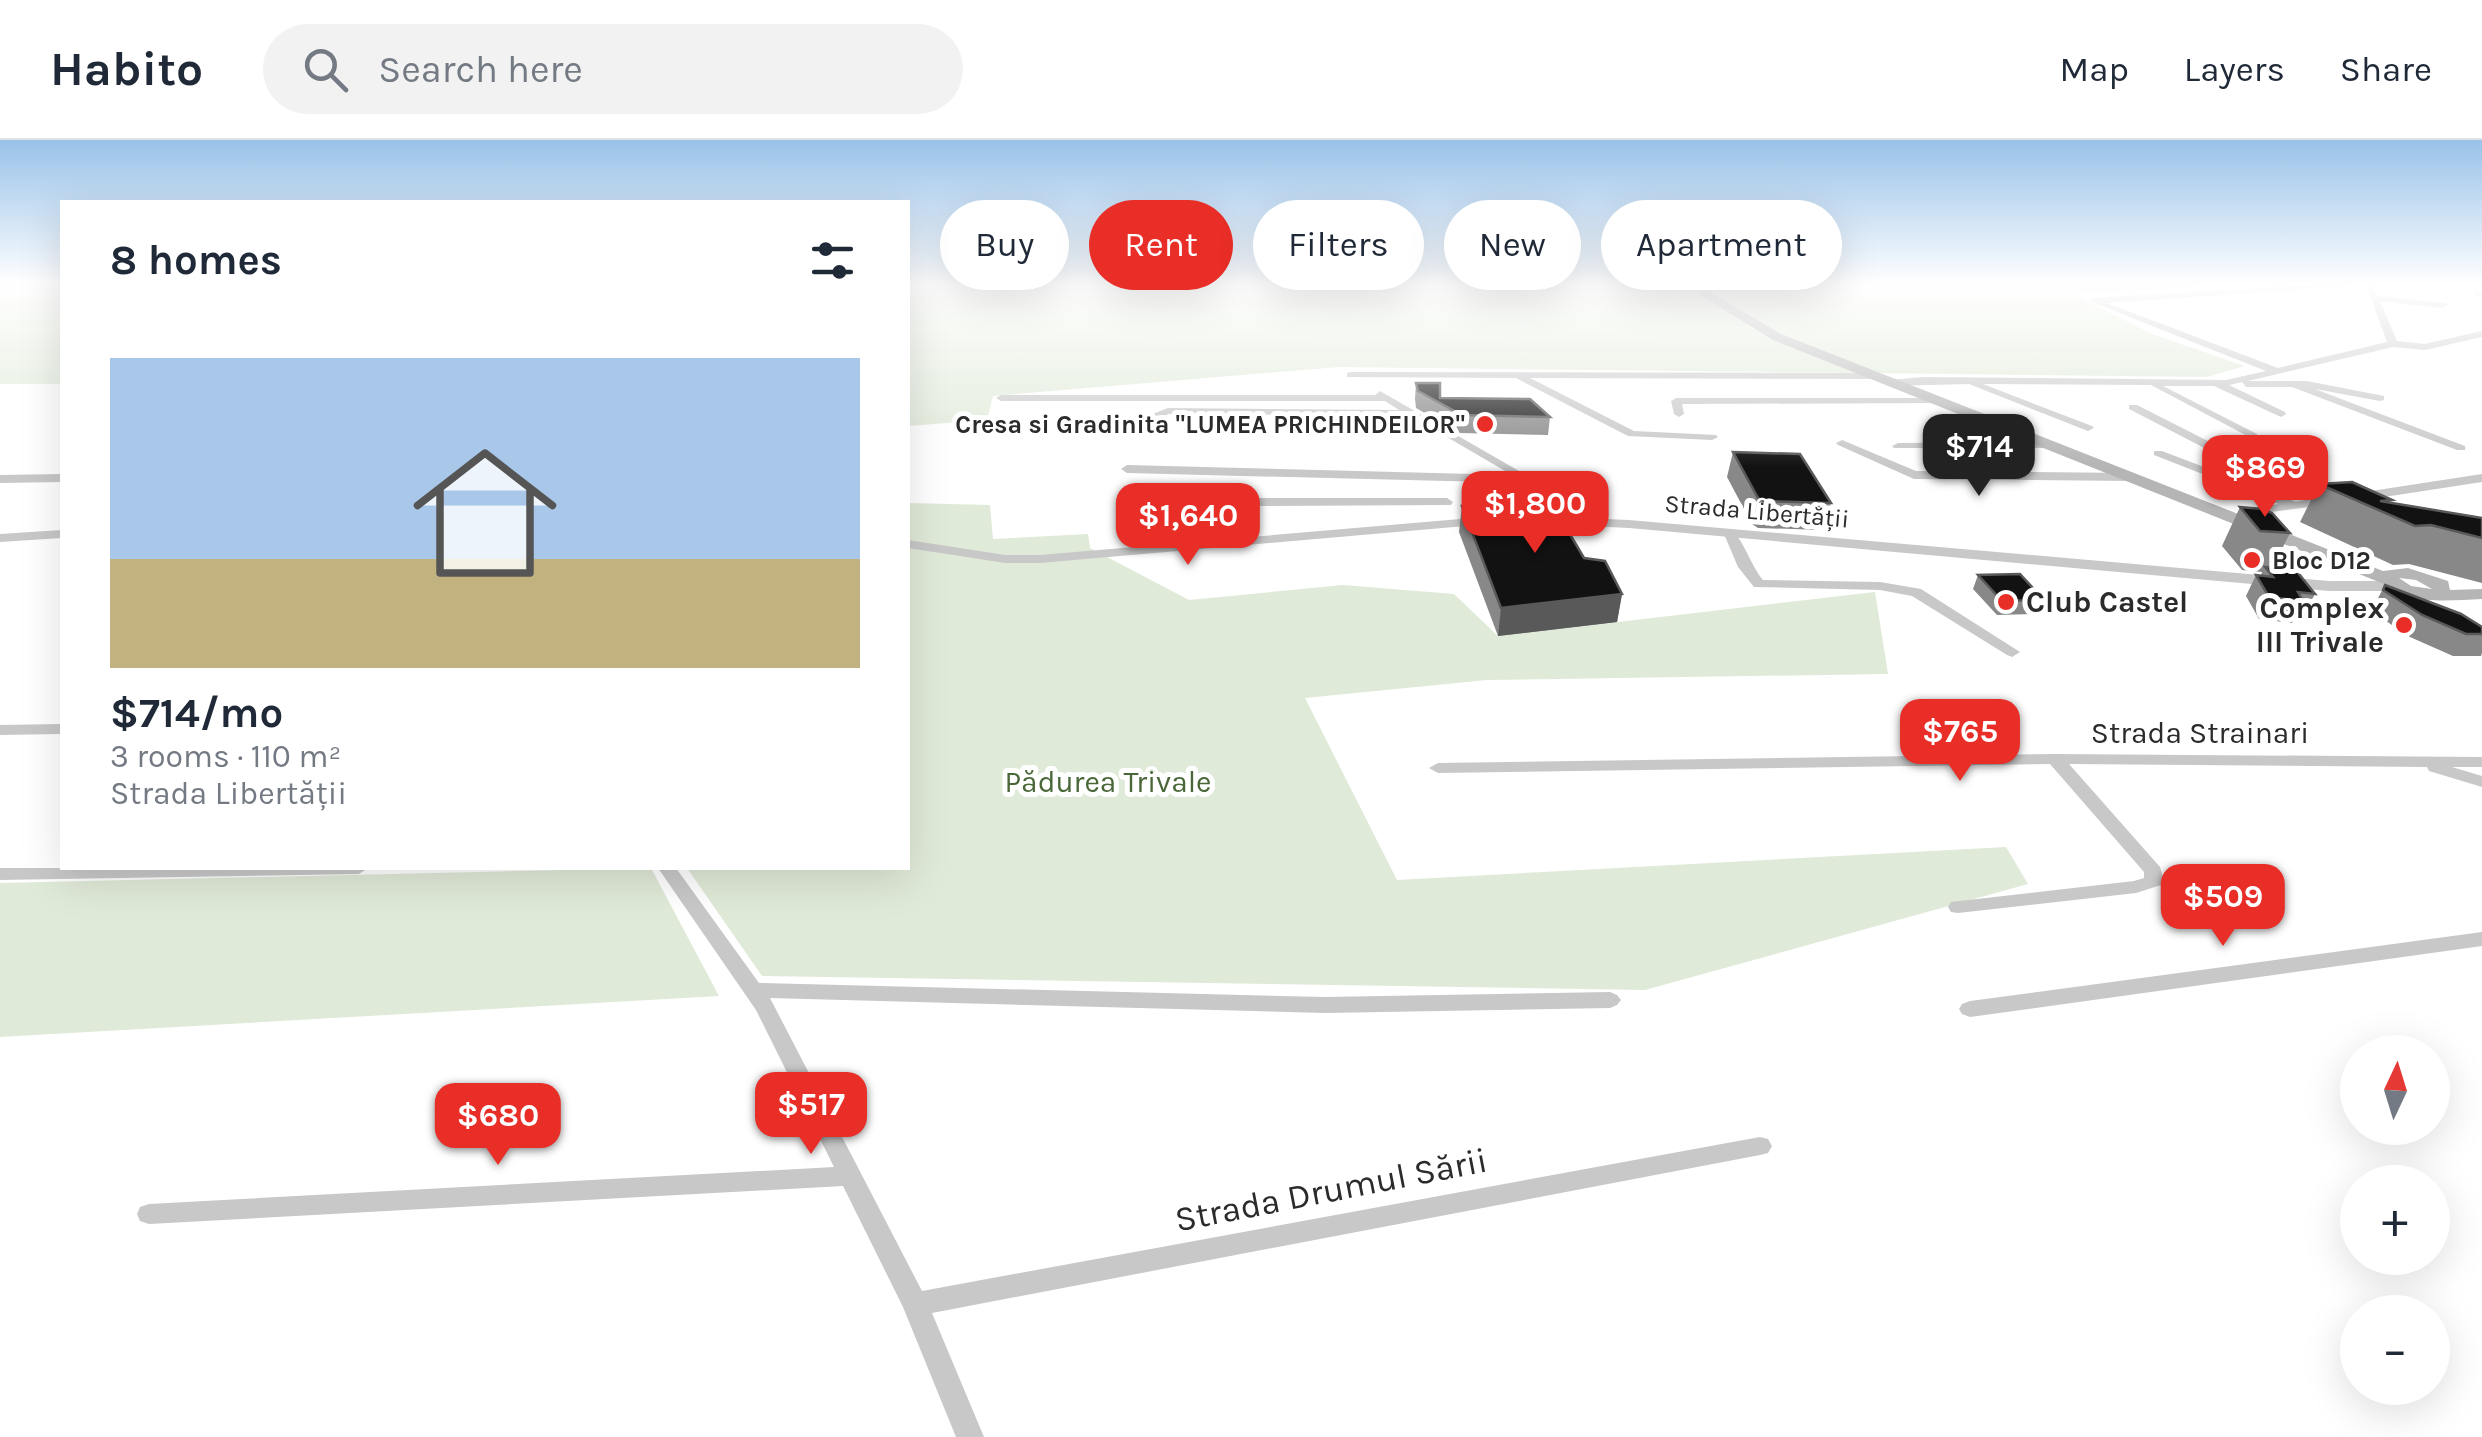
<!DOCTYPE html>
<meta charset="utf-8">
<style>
:root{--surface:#fff;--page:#f2f2f3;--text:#1f2937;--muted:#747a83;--line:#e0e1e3;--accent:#e92d27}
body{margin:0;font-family:Karla,sans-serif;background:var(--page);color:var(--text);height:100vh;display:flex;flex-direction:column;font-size:38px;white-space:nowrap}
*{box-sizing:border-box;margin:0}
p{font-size:32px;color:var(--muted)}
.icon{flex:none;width:55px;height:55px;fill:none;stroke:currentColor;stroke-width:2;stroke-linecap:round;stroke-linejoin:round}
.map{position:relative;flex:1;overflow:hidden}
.sheet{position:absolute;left:60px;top:60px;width:850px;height:670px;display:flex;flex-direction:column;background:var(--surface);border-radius:0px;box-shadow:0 10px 40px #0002}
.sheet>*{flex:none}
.hud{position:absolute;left:940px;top:60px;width:950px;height:90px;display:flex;gap:20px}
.needle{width:65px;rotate:4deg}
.controls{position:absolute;left:2340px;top:895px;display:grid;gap:20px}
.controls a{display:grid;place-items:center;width:110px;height:110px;border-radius:50%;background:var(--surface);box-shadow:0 10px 40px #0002;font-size:50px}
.price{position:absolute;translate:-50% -85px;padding:0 22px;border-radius:20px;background:var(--accent);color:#fff;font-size:32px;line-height:65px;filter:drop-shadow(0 2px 5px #0008)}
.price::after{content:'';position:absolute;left:50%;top:60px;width:30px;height:22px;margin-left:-15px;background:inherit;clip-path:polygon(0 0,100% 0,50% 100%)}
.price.selected{background:#222;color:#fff}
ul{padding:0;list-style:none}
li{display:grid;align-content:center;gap:20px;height:530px;padding:0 50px}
li span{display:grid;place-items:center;height:310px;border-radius:0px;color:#555}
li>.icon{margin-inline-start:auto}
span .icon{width:180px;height:180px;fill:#fffc;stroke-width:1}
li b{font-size:42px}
h2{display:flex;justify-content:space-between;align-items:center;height:120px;padding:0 50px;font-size:42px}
.chip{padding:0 35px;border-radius:45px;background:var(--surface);box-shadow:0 10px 40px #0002;font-size:35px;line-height:90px}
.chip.selected{background:var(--accent);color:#fff}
header{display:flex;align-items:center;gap:60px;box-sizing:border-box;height:140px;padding:0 50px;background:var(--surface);border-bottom:2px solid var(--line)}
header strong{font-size:48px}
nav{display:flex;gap:55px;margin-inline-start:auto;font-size:35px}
.search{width:700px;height:90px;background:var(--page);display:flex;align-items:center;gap:25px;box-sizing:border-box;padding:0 35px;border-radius:55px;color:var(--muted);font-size:38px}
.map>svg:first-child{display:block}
.green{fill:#e0ead8}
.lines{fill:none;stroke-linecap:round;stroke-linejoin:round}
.minor{fill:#c8c8c8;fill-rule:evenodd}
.tertiary{fill:#c8c8c8;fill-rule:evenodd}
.secondary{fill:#b5b5b5;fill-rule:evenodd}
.wall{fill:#888}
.shaded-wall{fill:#595959}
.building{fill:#121212;stroke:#595959;stroke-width:2.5}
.poi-dot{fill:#e92d27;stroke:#fff;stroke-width:4}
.labels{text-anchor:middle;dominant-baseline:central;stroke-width:10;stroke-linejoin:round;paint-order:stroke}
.far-poi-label{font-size:25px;font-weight:bold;fill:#2b2b2b;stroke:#fff;text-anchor:end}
.far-street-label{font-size:25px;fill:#2b2b2b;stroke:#fff}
.poi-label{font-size:30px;font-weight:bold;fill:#2b2b2b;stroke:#fff;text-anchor:start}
.street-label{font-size:30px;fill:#2b2b2b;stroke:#fff}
.park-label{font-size:30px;fill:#496738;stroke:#fff}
.near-street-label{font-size:35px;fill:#2b2b2b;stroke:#fff}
</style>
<header>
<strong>Habito</strong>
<div class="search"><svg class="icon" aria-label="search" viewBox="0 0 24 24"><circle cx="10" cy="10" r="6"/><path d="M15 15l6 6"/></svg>Search here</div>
<nav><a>Map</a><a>Layers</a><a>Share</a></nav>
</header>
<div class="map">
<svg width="2482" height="1297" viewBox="0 0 2482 1297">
<rect width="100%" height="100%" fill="#fff"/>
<path class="green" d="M 0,145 L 62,145 L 62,244 L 0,244 Z
M 908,145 L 2238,145 L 2073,154 L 2152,194 L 2245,226 L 2207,237 L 1339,227 L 993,256 L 987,280 L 908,286 Z
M 908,363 L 990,365 L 993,399 L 1088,394 L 1090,408 L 1189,460 L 1343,445 L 1454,454 L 1498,496 L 1875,452 L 1888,534 L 1487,540 L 1305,558 L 1397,740 L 2006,707 L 2028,744 L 1645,850 L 762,836 L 687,728 L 908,728 Z
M 651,728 L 719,856 L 0,897 L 0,743 Z"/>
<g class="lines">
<path class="minor" d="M 2311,145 L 2363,145 L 2107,163 L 2278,228 L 2387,202 L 2367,147 L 2373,147 L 2377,156 L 2446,163 L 2448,165 L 2443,168 L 2380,161 L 2397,201 L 2425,204 L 2482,191 L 2482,197 L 2425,210 L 2393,207 L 2248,241 L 2307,241 L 2384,256 L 2384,260 L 2380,261 L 2315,249 L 2465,306 L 2465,310 L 2457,310 L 2292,247 L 2246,247 L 2242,242 L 2229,245 L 2285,272 L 2286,274 L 2281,277 L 2214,246 L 2163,246 L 2257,294 L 2257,298 L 2253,299 L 2151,245 L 1983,244 L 2092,286 L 2094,288 L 2088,291 L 1969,244 L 1889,246 L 1884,243 L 1889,240 L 1924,237 L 2226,240 L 2266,231 L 2089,161 L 2094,158 Z
M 2476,150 L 2482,151 L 2482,157 L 2473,155 Z
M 1351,232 L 1869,233 L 1874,236 L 1869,239 L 1530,238 L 1634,291 L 1716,295 L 1718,297 L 1712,300 L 1628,296 L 1516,238 L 1347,237 L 1347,233 Z
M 1380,251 L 1608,382 L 1602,386 L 1597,385 L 1525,343 L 1127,333 L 1121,329 L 1127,325 L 1512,335 L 1411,276 L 1169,274 L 1145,282 L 1139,279 L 1168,268 L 1399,270 L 1385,261 L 1001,261 L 996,258 L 1001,255 L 1375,255 Z
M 1934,258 L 1939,261 L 1938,263 L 1682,264 L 1684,274 L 1679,277 L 1674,274 L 1671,261 L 1676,258 Z
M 2129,265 L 2137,265 L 2320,358 L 2332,356 L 2338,360 L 2332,364 L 2240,376 L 2240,370 L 2279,364 L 2154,315 L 2154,311 L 2162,311 L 2296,362 L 2305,360 L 2129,269 Z
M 1842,300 L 1916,331 L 2131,333 L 2137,337 L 2131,341 L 1914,339 L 1838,305 L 1836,303 Z
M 1898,303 L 2051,302 L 2057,305 L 2051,308 L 1894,308 L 1892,306 Z
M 62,334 L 62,342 L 0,343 L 0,335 Z
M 2482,334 L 2482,342 L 2358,361 L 2352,357 L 2358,353 Z
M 1447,358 L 1453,362 L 1451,365 L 1254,366 L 1251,369 L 1259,392 L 1252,396 L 1245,392 L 1238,368 L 1251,358 Z
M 1472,378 L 1478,382 L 1477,385 L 1040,423 L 1005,423 L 908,408 L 908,400 L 1005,415 L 1040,415 Z
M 62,390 L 62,398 L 0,402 L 0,394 Z
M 1731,390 C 1743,398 1751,426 1763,440 L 1880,442 L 1921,449 L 2020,512 L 2012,517 L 2007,515 L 1912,456 L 1880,450 L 1754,447 L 1738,427 L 1724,394 Z
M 62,584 L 62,594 L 0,595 L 0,585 Z
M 2055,614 L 2482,617 L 2482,627 L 2452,627 L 2482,636 L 2482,647 L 2429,631 L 2427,627 L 2069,624 L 2160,727 L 2164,741 L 2161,745 L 2136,753 L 1958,773 L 1951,772 L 1948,767 L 1951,762 L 2134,741 L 2144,738 L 2144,732 L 2050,624 L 1438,633 L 1429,628 L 1438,623 Z
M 0,728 L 368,728 L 359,734 L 0,740 Z
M 658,728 L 676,728 L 759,843 L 1325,857 L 1610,852 L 1617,855 L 1621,860 L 1617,865 L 1610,868 L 1325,873 L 770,858 L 922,1151 L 1760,997 L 1768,999 L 1772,1006 L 1768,1013 L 1760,1015 L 932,1173 L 984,1297 L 956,1297 L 903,1167 L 843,1046 L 149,1084 L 140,1081 L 137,1074 L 140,1067 L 149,1064 L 834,1027 L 756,870 Z
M 2482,792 L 2482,806 L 1970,877 L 1962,874 L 1959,869 L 1962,864 L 1970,861 Z"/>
<path class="tertiary" d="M 1534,376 L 1629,380 L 2329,441 L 2396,441 L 2404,446 L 2396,451 L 2329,451 L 1629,388 L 1529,383 L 1527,380 Z"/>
<path class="secondary" d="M 1684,145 L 1698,145 L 1781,194 L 2383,431 L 2408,428 L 2448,441 L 2450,450 L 2482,449 L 2482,459 C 2450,460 2410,466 2384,444 L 1773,200 ZM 2399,438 L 2416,440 L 2432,449 L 2411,446 Z"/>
</g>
<path class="wall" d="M 1416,243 L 1440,258 L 1550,277 L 1548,295 L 1460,293 L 1416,268 L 1415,259 Z
M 1733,312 L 1831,363 L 1824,390 L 1758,388 L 1752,384 L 1727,337 Z
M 2319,344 L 2390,363 L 2482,378 L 2482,443 L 2409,424 L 2393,425 L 2300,382 Z
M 1462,366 L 1584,418 L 1622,454 L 1617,482 L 1498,496 L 1459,392 Z
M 2240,367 L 2290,393 L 2273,427 L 2315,454 L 2304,475 L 2296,474 L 2292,483 L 2259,479 L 2246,456 L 2256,435 L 2261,436 L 2262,432 L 2242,430 L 2222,406 Z
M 1978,435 L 2044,460 L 2039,474 L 1997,475 L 1973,449 Z
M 2385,445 L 2482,487 L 2482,513 L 2481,516 L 2453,516 L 2410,497 L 2371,471 Z"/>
<path class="shaded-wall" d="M 1622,454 L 1617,482 L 1498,496 L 1501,468 Z"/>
<path class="building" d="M 1416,243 L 1440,243 L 1440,258 L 1530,259 L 1550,277 L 1462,275 L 1418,251 Z
M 1733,312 L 1800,314 L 1831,363 L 1764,361 L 1758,358 Z
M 2352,342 L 2392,360 L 2380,361 L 2482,378 L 2482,398 L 2431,385 L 2415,386 L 2319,344 Z
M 1552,364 L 1584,418 L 1605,421 L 1622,454 L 1501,468 L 1462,366 Z
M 2240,367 L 2262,369 L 2272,373 L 2290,393 L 2260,391 Z
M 2265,427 L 2295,429 L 2315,454 L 2298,452 L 2303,461 L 2269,457 L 2256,435 L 2273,437 Z
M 2020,434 L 2044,460 L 2002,461 L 1978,435 Z
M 2385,445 L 2461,474 L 2482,487 L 2482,494 L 2466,494 L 2422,475 L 2383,450 Z"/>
<linearGradient id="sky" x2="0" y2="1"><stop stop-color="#99c2e9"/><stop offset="0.44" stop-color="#fff"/><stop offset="1" stop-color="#fff" stop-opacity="0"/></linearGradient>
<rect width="2482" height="327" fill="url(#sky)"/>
<g class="poi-dot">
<circle cx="1485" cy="284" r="10"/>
<circle cx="2252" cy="420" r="10"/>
<circle cx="2006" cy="462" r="10"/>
<circle cx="2404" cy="485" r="10"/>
</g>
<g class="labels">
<g class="far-poi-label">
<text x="1465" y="284">Cresa si Gradinita "LUMEA PRICHINDEILOR"</text>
<text x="2272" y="420" text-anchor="start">Bloc D12</text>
</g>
<g class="far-street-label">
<text transform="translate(1757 371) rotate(5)">Strada Libertății</text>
</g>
<g class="poi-label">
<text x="2026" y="462">Club Castel</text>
<text x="2384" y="468" text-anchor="end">Complex<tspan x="2384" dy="34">III Trivale</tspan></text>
</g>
<g class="street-label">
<text x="2200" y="593">Strada Strainari</text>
</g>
<g class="park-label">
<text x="1108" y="642">Pădurea Trivale</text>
</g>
<g class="near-street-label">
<text transform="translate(1331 1050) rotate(-11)">Strada Drumul Sării</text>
</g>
</g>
</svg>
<div class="controls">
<a><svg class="needle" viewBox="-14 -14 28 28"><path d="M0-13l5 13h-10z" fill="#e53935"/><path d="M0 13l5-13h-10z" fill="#747a83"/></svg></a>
<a>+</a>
<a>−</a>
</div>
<b class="price selected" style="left:1979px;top:359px">$714</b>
<b class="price" style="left:2265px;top:380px">$869</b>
<b class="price" style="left:1535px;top:416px">$1,800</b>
<b class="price" style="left:1188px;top:428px">$1,640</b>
<b class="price" style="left:1960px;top:644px">$765</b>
<b class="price" style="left:2223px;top:809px">$509</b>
<b class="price" style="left:811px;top:1017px">$517</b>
<b class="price" style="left:498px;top:1028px">$680</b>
<div class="hud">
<a class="chip">Buy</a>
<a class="chip selected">Rent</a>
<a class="chip">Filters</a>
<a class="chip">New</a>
<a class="chip">Apartment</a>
</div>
<section class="sheet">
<h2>8 homes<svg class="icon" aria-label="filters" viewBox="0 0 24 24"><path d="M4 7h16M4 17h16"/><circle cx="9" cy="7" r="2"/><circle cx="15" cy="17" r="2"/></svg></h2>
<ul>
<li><span style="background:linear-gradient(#a9c7e8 65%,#c2b280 0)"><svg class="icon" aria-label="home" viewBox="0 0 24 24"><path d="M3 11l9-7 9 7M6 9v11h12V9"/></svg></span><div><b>$714/mo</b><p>3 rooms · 110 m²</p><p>Strada Libertății</p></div></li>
</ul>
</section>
</div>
